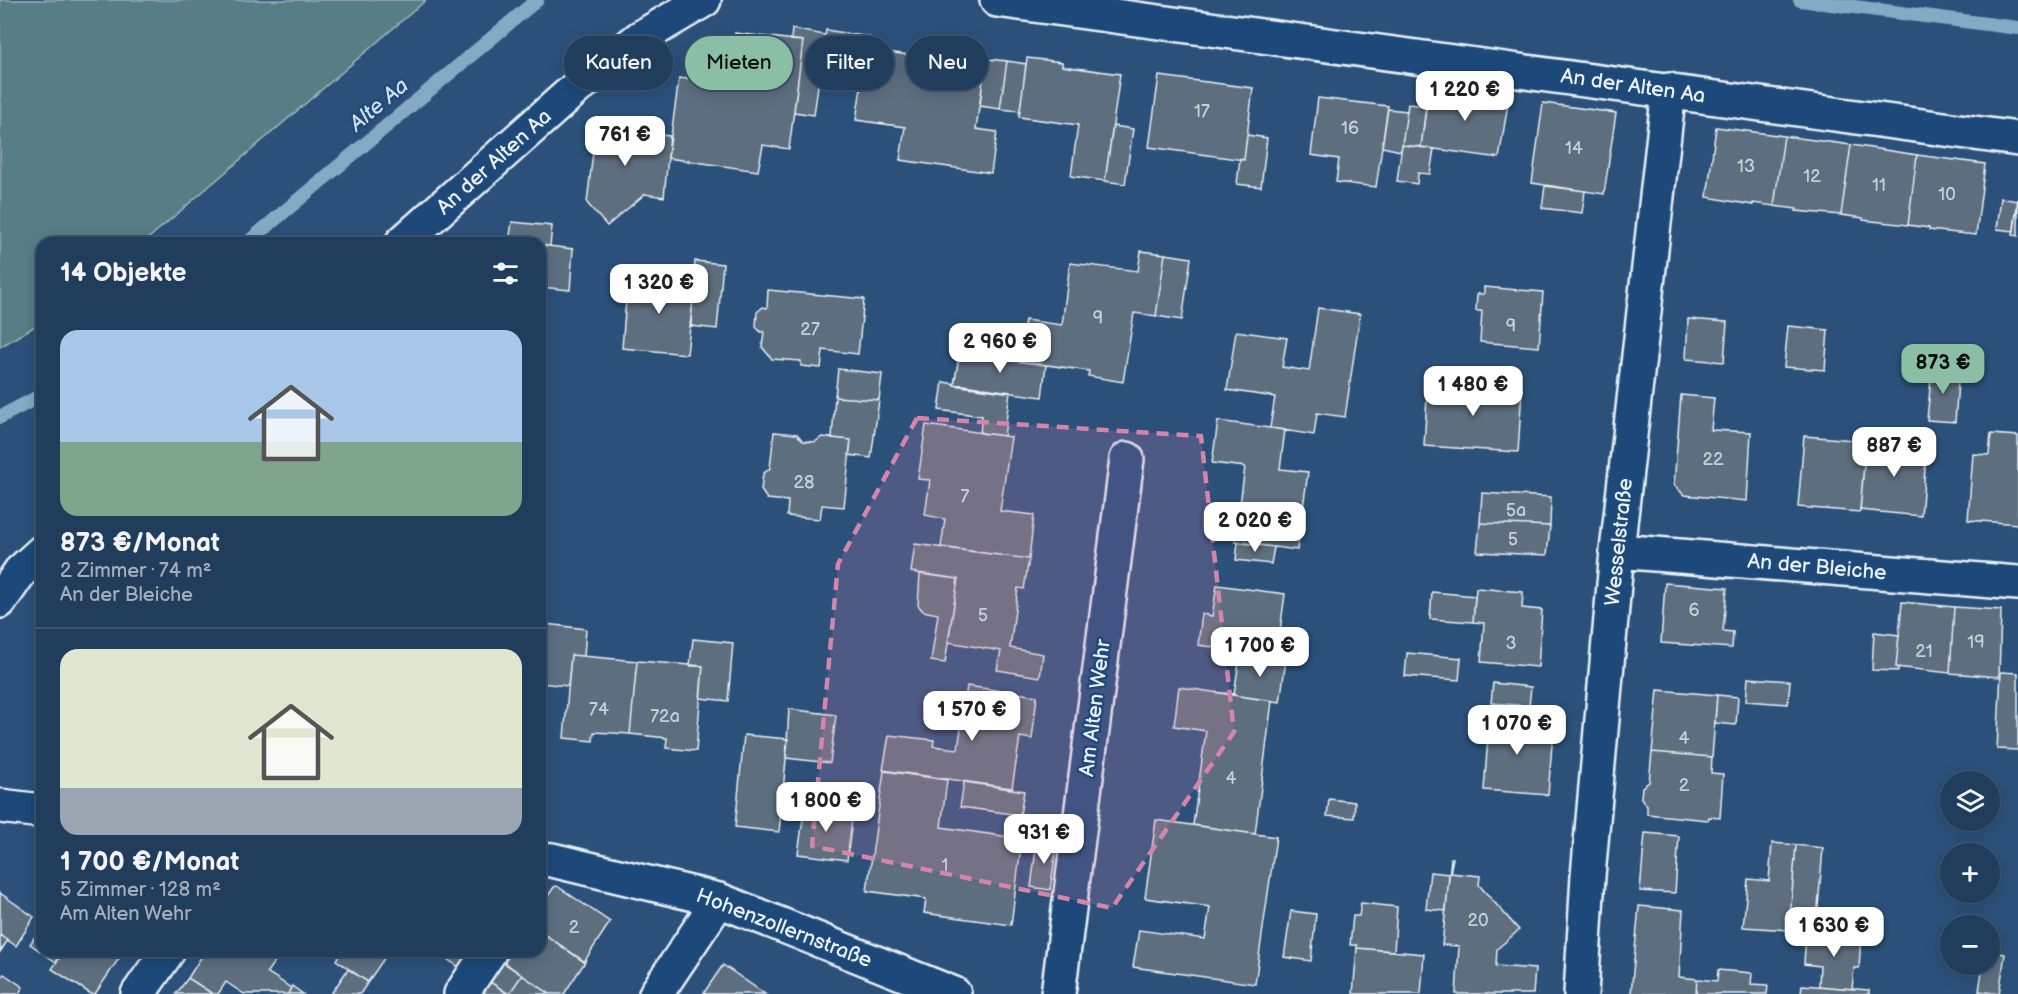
<!DOCTYPE html>
<html lang="de">
<meta charset="utf-8">
<style>
:root{--surface:#203d5c;--page:#2d4865;--text:#f1f3f6;--muted:#a2aebb;--line:#3d5672;--accent:#8abfa5}
body{margin:0;font-family:"Balsamiq Sans",sans-serif;background:var(--page);color:var(--text);height:100vh;display:flex;flex-direction:column;font-size:22px;white-space:nowrap}
*{box-sizing:border-box;margin:0}
p{font-size:20px;color:var(--muted)}
.icon{flex:none;width:33px;height:33px;fill:none;stroke:currentColor;stroke-width:2;stroke-linecap:round;stroke-linejoin:round}
.map{position:relative;flex:1;overflow:hidden}
.side{position:absolute;left:36px;top:237px;width:510px;height:720px;display:flex;flex-direction:column;background:var(--surface);border-radius:18px;box-shadow:0 3px 15px #0003,0 0 0 2px var(--line)}
.side>*{flex:none}
.guide{position:absolute;left:564px;top:36px;width:570px;height:54px;display:flex;gap:12px}
.controls{position:absolute;left:1940px;top:771px;display:grid;gap:12px}
.controls a{display:grid;place-items:center;width:60px;height:60px;border-radius:50%;background:var(--surface);box-shadow:0 3px 15px #0003,0 0 0 2px var(--line);font-size:30px}
.price{position:absolute;translate:-50% -51px;padding:0 14px;border-radius:12px;background:#fff;color:#222;font-size:20px;line-height:39px;filter:drop-shadow(0 2px 3px #0008)}
.price::after{content:'';position:absolute;left:50%;top:36px;width:18px;height:14px;margin-left:-9px;background:inherit;clip-path:polygon(0 0,100% 0,50% 100%)}
.price.active{background:var(--accent);color:#111}
ul{padding:0;list-style:none}
li{display:grid;align-content:center;gap:12px;height:318px;padding:0 24px}
li+li{border-top:2px solid var(--line)}
li span{display:grid;place-items:center;height:186px;border-radius:18px;color:#555}
li>.icon{margin-inline-start:auto}
span .icon{width:108px;height:108px;fill:#fffc;stroke-width:1}
li b{font-size:26px}
h2{display:flex;justify-content:space-between;align-items:center;height:72px;padding:0 24px;font-size:26px}
.chip{padding:0 21px;border-radius:27px;background:var(--surface);box-shadow:0 3px 15px #0003,0 0 0 2px var(--line);font-size:21px;line-height:54px}
.chip.active{background:var(--accent);color:#111}
.map>svg:first-child{display:block}
.green{fill:#567e84;stroke:#9fb8be;stroke-width:1.5}
.lines{fill:none;stroke-linecap:round;stroke-linejoin:round}
.stream{stroke:#85aac3;stroke-width:14}
.building{fill:#5d6e7e;stroke:#e8f1f8;stroke-width:1.5}
.minor-casing{stroke:#e8f1f8;stroke-width:38}
.minor{stroke:#1f4a7a;stroke-width:33}
.marked{fill:#d584aa;fill-opacity:0.2;stroke:#d584aa;stroke-width:4.5;stroke-dasharray:12 8;stroke-linejoin:round}
.labels{text-anchor:middle;dominant-baseline:central;stroke-width:5;stroke-linejoin:round;paint-order:stroke}
.number-label{font-size:18px;fill:#c5d0da}
.street-label{font-size:21px;fill:#e8f1f8;stroke:#1f4a7a}
.water-label{font-size:22px;font-style:italic;fill:#cfdfeb;stroke:#1f4a7a}
</style>
<div class="map">
<svg width="2018" height="994" viewBox="0 0 2018 994">
<rect width="100%" height="100%" fill="#2b517b"/>
<filter id="ink" filterUnits="userSpaceOnUse"><feTurbulence type="fractalNoise" baseFrequency=".0167" numOctaves="2"/><feDisplacementMap in="SourceGraphic" scale="12" xChannelSelector="R" yChannelSelector="G"/><feConvolveMatrix kernelMatrix="1 2 1 2 8 2 1 2 1" color-interpolation-filters="sRGB"/></filter>
<g filter="url(#ink)">
<path class="green" d="M 0,0 L 426,0 L 143,243 L 42,243 L 42,322 L 0,347 Z"/>
<g class="lines">
<path class="stream" d="M 1800,0 L 2018,28
M 247,243 L 537,0
M 0,417 L 42,395"/>
</g>
<path class="building" d="M 792,29 L 825,35 L 814,115 L 794,112 L 803,41 L 791,40 Z
M 826,30 L 870,37 L 862,77 L 820,70 Z
M 735,33 L 803,41 L 789,149 L 763,145 L 758,171 L 668,158 L 679,78 L 687,79 L 691,53 L 706,41 L 733,45 Z
M 867,49 L 985,66 L 976,129 L 997,132 L 991,173 L 900,160 L 905,127 L 856,120 Z
M 986,53 L 988,53 L 987,59 L 1007,61 L 1000,109 L 980,106 Z
M 1027,58 L 1062,62 L 1062,66 L 1120,74 L 1105,181 L 1071,176 L 1078,125 L 1019,117 Z
M 1007,61 L 1026,64 L 1020,111 L 1000,109 Z
M 1159,76 L 1253,88 L 1244,160 L 1149,147 Z
M 1429,87 L 1509,98 L 1499,158 L 1421,147 Z
M 1318,98 L 1388,106 L 1376,187 L 1336,182 L 1339,159 L 1311,155 Z
M 1543,103 L 1616,113 L 1604,194 L 1532,183 Z
M 1408,104 L 1426,106 L 1421,147 L 1402,145 Z
M 1388,109 L 1407,111 L 1401,151 L 1382,147 Z
M 597,118 L 640,123 L 639,133 L 670,136 L 664,197 L 645,194 L 607,226 L 587,203 Z
M 1113,126 L 1133,129 L 1125,184 L 1105,181 Z
M 1716,127 L 1784,136 L 1774,206 L 1753,203 L 1753,205 L 1707,197 Z
M 1247,135 L 1267,138 L 1261,187 L 1237,184 L 1240,159 L 1244,160 Z
M 1784,136 L 1851,145 L 1841,215 L 1796,211 L 1797,209 L 1774,206 Z
M 1402,145 L 1434,149 L 1430,174 L 1418,173 L 1417,184 L 1397,181 Z
M 1851,145 L 1917,155 L 1908,225 L 1863,220 L 1863,218 L 1841,215 Z
M 1917,155 L 1985,164 L 1976,235 L 1929,230 L 1929,228 L 1908,225 Z
M 1545,186 L 1585,191 L 1582,213 L 1542,208 Z
M 2001,198 L 2018,201 L 2014,231 L 1997,229 Z
M 2018,198 L 2018,236 L 2013,235 Z
M 512,222 L 552,226 L 550,246 L 540,245 L 540,243 L 509,243 Z
M 540,245 L 573,249 L 570,290 L 540,287 Z
M 1141,251 L 1165,254 L 1156,316 L 1134,313 L 1123,382 L 1088,376 L 1089,371 L 1019,361 L 1025,320 L 1062,325 L 1070,263 L 1138,271 Z
M 1165,254 L 1191,258 L 1182,320 L 1156,316 Z
M 695,261 L 723,264 L 717,329 L 691,326 Z
M 634,275 L 695,281 L 687,354 L 622,348 L 626,300 L 631,296 Z
M 1484,287 L 1543,292 L 1539,347 L 1480,342 L 1482,311 L 1476,311 L 1477,294 L 1484,294 Z
M 768,290 L 864,299 L 858,354 L 823,350 L 821,368 L 801,366 L 801,361 L 772,359 L 762,347 L 764,332 L 761,332 L 756,327 L 757,312 L 763,307 L 767,308 Z
M 1318,308 L 1360,314 L 1345,417 L 1317,413 L 1314,435 L 1270,428 L 1275,397 L 1227,390 L 1236,331 L 1287,338 L 1282,367 L 1309,371 Z
M 1688,319 L 1727,322 L 1724,362 L 1686,359 Z
M 1788,326 L 1828,330 L 1825,370 L 1784,367 Z
M 960,351 L 1015,358 L 1014,361 L 1046,365 L 1042,397 L 954,385 Z
M 1932,367 L 1959,369 L 1955,422 L 1927,420 Z
M 838,369 L 882,374 L 879,400 L 835,397 Z
M 943,382 L 1010,392 L 1004,436 L 980,433 L 982,416 L 939,410 Z
M 1428,382 L 1522,389 L 1518,452 L 1424,446 Z
M 1681,395 L 1714,398 L 1711,430 L 1751,432 L 1747,501 L 1684,495 L 1674,485 Z
M 835,397 L 879,400 L 871,458 L 849,455 L 851,440 L 832,438 Z
M 1218,421 L 1285,430 L 1280,469 L 1308,472 L 1297,550 L 1235,542 L 1245,467 L 1212,463 Z
M 926,425 L 1011,437 L 1000,511 L 1034,515 L 1029,559 L 941,547 L 945,519 L 925,515 L 930,480 L 918,479 Z
M 774,432 L 797,434 L 803,441 L 815,442 L 822,437 L 851,440 L 844,507 L 822,505 L 820,519 L 787,516 L 788,501 L 767,499 L 761,490 L 763,474 L 770,468 Z
M 1991,434 L 2018,436 L 2018,524 L 1968,520 L 1973,454 L 1989,455 Z
M 1804,436 L 1866,441 L 1860,512 L 1798,507 Z
M 1866,441 L 1927,446 L 1921,516 L 1860,510 Z
M 1482,493 L 1551,497 L 1550,526 L 1480,523 Z
M 1480,523 L 1550,526 L 1547,555 L 1477,552 Z
M 1238,542 L 1274,547 L 1271,564 L 1236,560 Z
M 915,544 L 1029,559 L 1024,589 L 1018,588 L 1010,648 L 1043,654 L 1040,677 L 997,670 L 1001,651 L 948,642 L 958,579 L 911,572 Z
M 920,574 L 958,579 L 945,663 L 931,661 L 938,614 L 923,611 L 918,605 Z
M 1665,583 L 1727,588 L 1723,631 L 1733,632 L 1732,648 L 1661,643 Z
M 1217,585 L 1285,594 L 1276,660 L 1240,655 L 1235,654 L 1235,650 L 1198,645 L 1202,614 L 1212,616 Z
M 1476,588 L 1523,592 L 1522,608 L 1542,610 L 1538,667 L 1481,662 L 1484,623 L 1473,622 Z
M 1432,592 L 1475,596 L 1473,622 L 1430,619 Z
M 1902,602 L 1954,607 L 1950,673 L 1896,667 Z
M 1954,607 L 2001,610 L 1999,677 L 1950,673 Z
M 546,624 L 586,629 L 584,656 L 571,655 L 568,686 L 540,683 Z
M 1874,632 L 1899,635 L 1896,667 L 1898,668 L 1898,671 L 1872,670 Z
M 693,639 L 733,643 L 728,701 L 700,698 L 703,666 L 690,666 Z
M 1407,653 L 1461,658 L 1459,680 L 1405,676 Z
M 571,655 L 637,661 L 630,734 L 594,732 L 593,741 L 564,738 Z
M 1240,655 L 1286,660 L 1280,702 L 1212,692 L 1234,694 Z
M 637,661 L 703,666 L 696,751 L 666,748 L 667,738 L 630,734 Z
M 2001,672 L 2018,673 L 2018,750 L 1997,749 Z
M 1748,678 L 1790,681 L 1788,704 L 1746,701 Z
M 1493,683 L 1531,687 L 1529,706 L 1491,703 Z
M 967,686 L 1037,696 L 1032,739 L 1020,737 L 1012,788 L 883,770 L 889,735 L 934,740 L 933,746 L 958,749 Z
M 1179,687 L 1272,701 L 1255,834 L 1193,825 L 1206,731 L 1174,726 Z
M 1658,690 L 1717,695 L 1712,757 L 1652,752 Z
M 1717,695 L 1738,697 L 1736,725 L 1715,723 Z
M 789,709 L 836,715 L 830,763 L 786,758 Z
M 1490,712 L 1529,715 L 1528,730 L 1553,732 L 1548,795 L 1484,790 Z
M 744,735 L 788,739 L 779,832 L 735,827 Z
M 1652,752 L 1712,757 L 1711,773 L 1723,774 L 1720,818 L 1709,817 L 1708,820 L 1647,814 L 1647,806 L 1641,798 L 1642,787 L 1649,782 Z
M 884,771 L 947,780 L 941,827 L 1022,839 L 1011,925 L 924,913 L 926,899 L 867,891 Z
M 964,782 L 1024,791 L 1020,815 L 960,807 Z
M 1329,799 L 1355,802 L 1354,818 L 1327,816 Z
M 805,805 L 853,812 L 847,860 L 798,854 Z
M 1156,820 L 1276,837 L 1255,984 L 1133,967 L 1139,930 L 1205,939 L 1210,907 L 1145,898 Z
M 1645,833 L 1679,836 L 1675,893 L 1640,891 Z
M 1037,841 L 1057,844 L 1050,890 L 1031,887 Z
M 1772,843 L 1796,845 L 1789,930 L 1743,927 L 1748,879 L 1769,881 Z
M 1796,845 L 1823,848 L 1817,919 L 1790,917 Z
M 1451,858 L 1453,858 L 1450,873 L 1480,876 L 1479,885 L 1519,930 L 1497,949 L 1496,966 L 1535,969 L 1533,994 L 1456,994 L 1459,946 L 1442,945 Z
M 1430,872 L 1449,874 L 1446,911 L 1426,909 Z
M 557,886 L 610,922 L 584,962 L 540,931 L 540,908 L 554,887 Z
M 0,893 L 34,917 L 16,946 L 0,935 Z
M 1361,903 L 1397,907 L 1394,951 L 1357,948 L 1357,945 L 1350,945 L 1353,916 L 1359,916 Z
M 1639,906 L 1683,910 L 1679,977 L 1697,979 L 1696,994 L 1631,994 Z
M 1291,911 L 1316,914 L 1311,961 L 1284,957 Z
M 42,926 L 42,951 L 64,951 L 56,962 L 30,944 Z
M 540,931 L 585,962 L 564,994 L 550,994 L 504,963 L 512,951 L 540,951 Z
M 1806,932 L 1861,936 L 1859,968 L 1854,968 L 1852,989 L 1819,986 L 1820,966 L 1804,964 Z
M 0,935 L 8,940 L 0,952 Z
M 1357,948 L 1424,954 L 1421,994 L 1353,994 Z
M 64,951 L 124,951 L 95,994 L 91,994 L 52,969 Z
M 205,951 L 282,951 L 267,972 L 291,988 L 288,994 L 244,994 L 226,982 L 218,994 L 213,994 L 188,978 Z
M 342,951 L 389,951 L 368,982 L 336,960 Z
M 435,951 L 469,951 L 459,967 Z
M 1989,951 L 2005,954 L 1999,994 L 1979,991 L 1983,964 L 1989,964 Z
M 504,962 L 522,975 L 509,994 L 490,982 Z
M 723,965 L 765,994 L 703,994 Z
M 348,969 L 368,982 L 360,994 L 331,994 Z
M 1718,970 L 1752,973 L 1751,984 L 1768,985 L 1767,994 L 1696,994 L 1697,979 L 1717,981 Z
M 4,974 L 23,987 L 19,994 L 0,994 L 0,979 Z
M 522,975 L 550,994 L 509,994 Z
M 188,978 L 213,994 L 176,994 Z
M 490,982 L 508,994 L 482,994 Z
M 1802,985 L 1869,990 L 1869,994 L 1801,994 Z
M 292,986 L 303,994 L 288,994 Z"/>
<g class="lines">
<defs>
<path id="minor" d="M 997,0 L 2018,139
M 402,243 L 575,89 L 640,38 L 704,0
M 1617,551 L 2018,583
M 0,601 L 20,572 L 42,552
M 0,806 L 42,811
M 540,859 L 552,860 L 719,900 L 954,994
M 138,994 L 168,951
M 461,994 L 490,951
M 656,994 L 719,900
M 1058,994 L 1127,459
M 1581,994 L 1588,876 L 1617,551 L 1669,90"/>
</defs>
<use href="#minor" class="minor-casing"/>
<use href="#minor" class="minor"/>
</g>
</g>
<path class="marked" d="M 917,418 L 1201,436 L 1234,732 L 1112,908 L 812,846 L 838,564 Z"/>
<g class="labels">
<g class="number-label">
<text x="1202" y="111">17</text>
<text x="1350" y="128">16</text>
<text x="1574" y="148">14</text>
<text x="1746" y="166">13</text>
<text x="1812" y="176">12</text>
<text x="1879" y="185">11</text>
<text x="1947" y="194">10</text>
<text x="1098" y="318">9</text>
<text x="1511" y="326">9</text>
<text x="810" y="329">27</text>
<text x="1713" y="459">22</text>
<text x="804" y="482">28</text>
<text x="965" y="496">7</text>
<text x="1516" y="510">5a</text>
<text x="1513" y="539">5</text>
<text x="1694" y="610">6</text>
<text x="983" y="615">5</text>
<text x="1976" y="642">19</text>
<text x="1511" y="643">3</text>
<text x="1924" y="651">21</text>
<text x="599" y="709">74</text>
<text x="665" y="716">72a</text>
<text x="1684" y="738">4</text>
<text x="1231" y="778">4</text>
<text x="1684" y="785">2</text>
<text x="945" y="865">1</text>
<text x="1478" y="920">20</text>
<text x="574" y="927">2</text>
</g>
<g class="street-label">
<text transform="translate(1633 86) rotate(8)">An der Alten Aa</text>
<text transform="translate(494 162) rotate(-42)">An der Alten Aa</text>
<text transform="translate(1619 542) rotate(-84)">Wesselstraße</text>
<text transform="translate(1817 567) rotate(5)">An der Bleiche</text>
<text transform="translate(1095 708) rotate(-83)">Am Alten Wehr</text>
<text transform="translate(784 928) rotate(21)">Hohenzollernstraße</text>
</g>
<g class="water-label">
<text transform="translate(379 105) rotate(-40)">Alte Aa</text>
</g>
</g>
</svg>
<div class="controls">
<a><svg class="icon" aria-label="layers" viewBox="0 0 24 24"><path d="M12 4l9 5-9 5-9-5zM3 14l9 5 9-5"/></svg></a>
<a>+</a>
<a>−</a>
</div>
<b class="price" style="left:1465px;top:122px">1 220 €</b>
<b class="price" style="left:625px;top:167px">761 €</b>
<b class="price" style="left:659px;top:315px">1 320 €</b>
<b class="price" style="left:1000px;top:374px">2 960 €</b>
<b class="price active" style="left:1943px;top:395px">873 €</b>
<b class="price" style="left:1473px;top:417px">1 480 €</b>
<b class="price" style="left:1894px;top:478px">887 €</b>
<b class="price" style="left:1255px;top:553px">2 020 €</b>
<b class="price" style="left:1260px;top:678px">1 700 €</b>
<b class="price" style="left:972px;top:742px">1 570 €</b>
<b class="price" style="left:1517px;top:756px">1 070 €</b>
<b class="price" style="left:826px;top:833px">1 800 €</b>
<b class="price" style="left:1044px;top:865px">931 €</b>
<b class="price" style="left:1834px;top:958px">1 630 €</b>
<div class="guide">
<a class="chip">Kaufen</a>
<a class="chip active">Mieten</a>
<a class="chip">Filter</a>
<a class="chip">Neu</a>
</div>
<section class="side">
<h2>14 Objekte<svg class="icon" aria-label="filters" viewBox="0 0 24 24"><path d="M4 7h16M4 17h16"/><circle cx="9" cy="7" r="2"/><circle cx="15" cy="17" r="2"/></svg></h2>
<ul>
<li><span style="background:linear-gradient(#a9c7e8 60%,#7fa58c 0)"><svg class="icon" aria-label="home" viewBox="0 0 24 24"><path d="M3 11l9-7 9 7M6 9v11h12V9"/></svg></span><div><b>873 €/Monat</b><p>2 Zimmer · 74 m²</p><p>An der Bleiche</p></div></li>
<li><span style="background:linear-gradient(#dfe7d0 75%,#9aa5b1 0)"><svg class="icon" aria-label="home" viewBox="0 0 24 24"><path d="M3 11l9-7 9 7M6 9v11h12V9"/></svg></span><div><b>1 700 €/Monat</b><p>5 Zimmer · 128 m²</p><p>Am Alten Wehr</p></div></li>
</ul>
</section>
</div>
